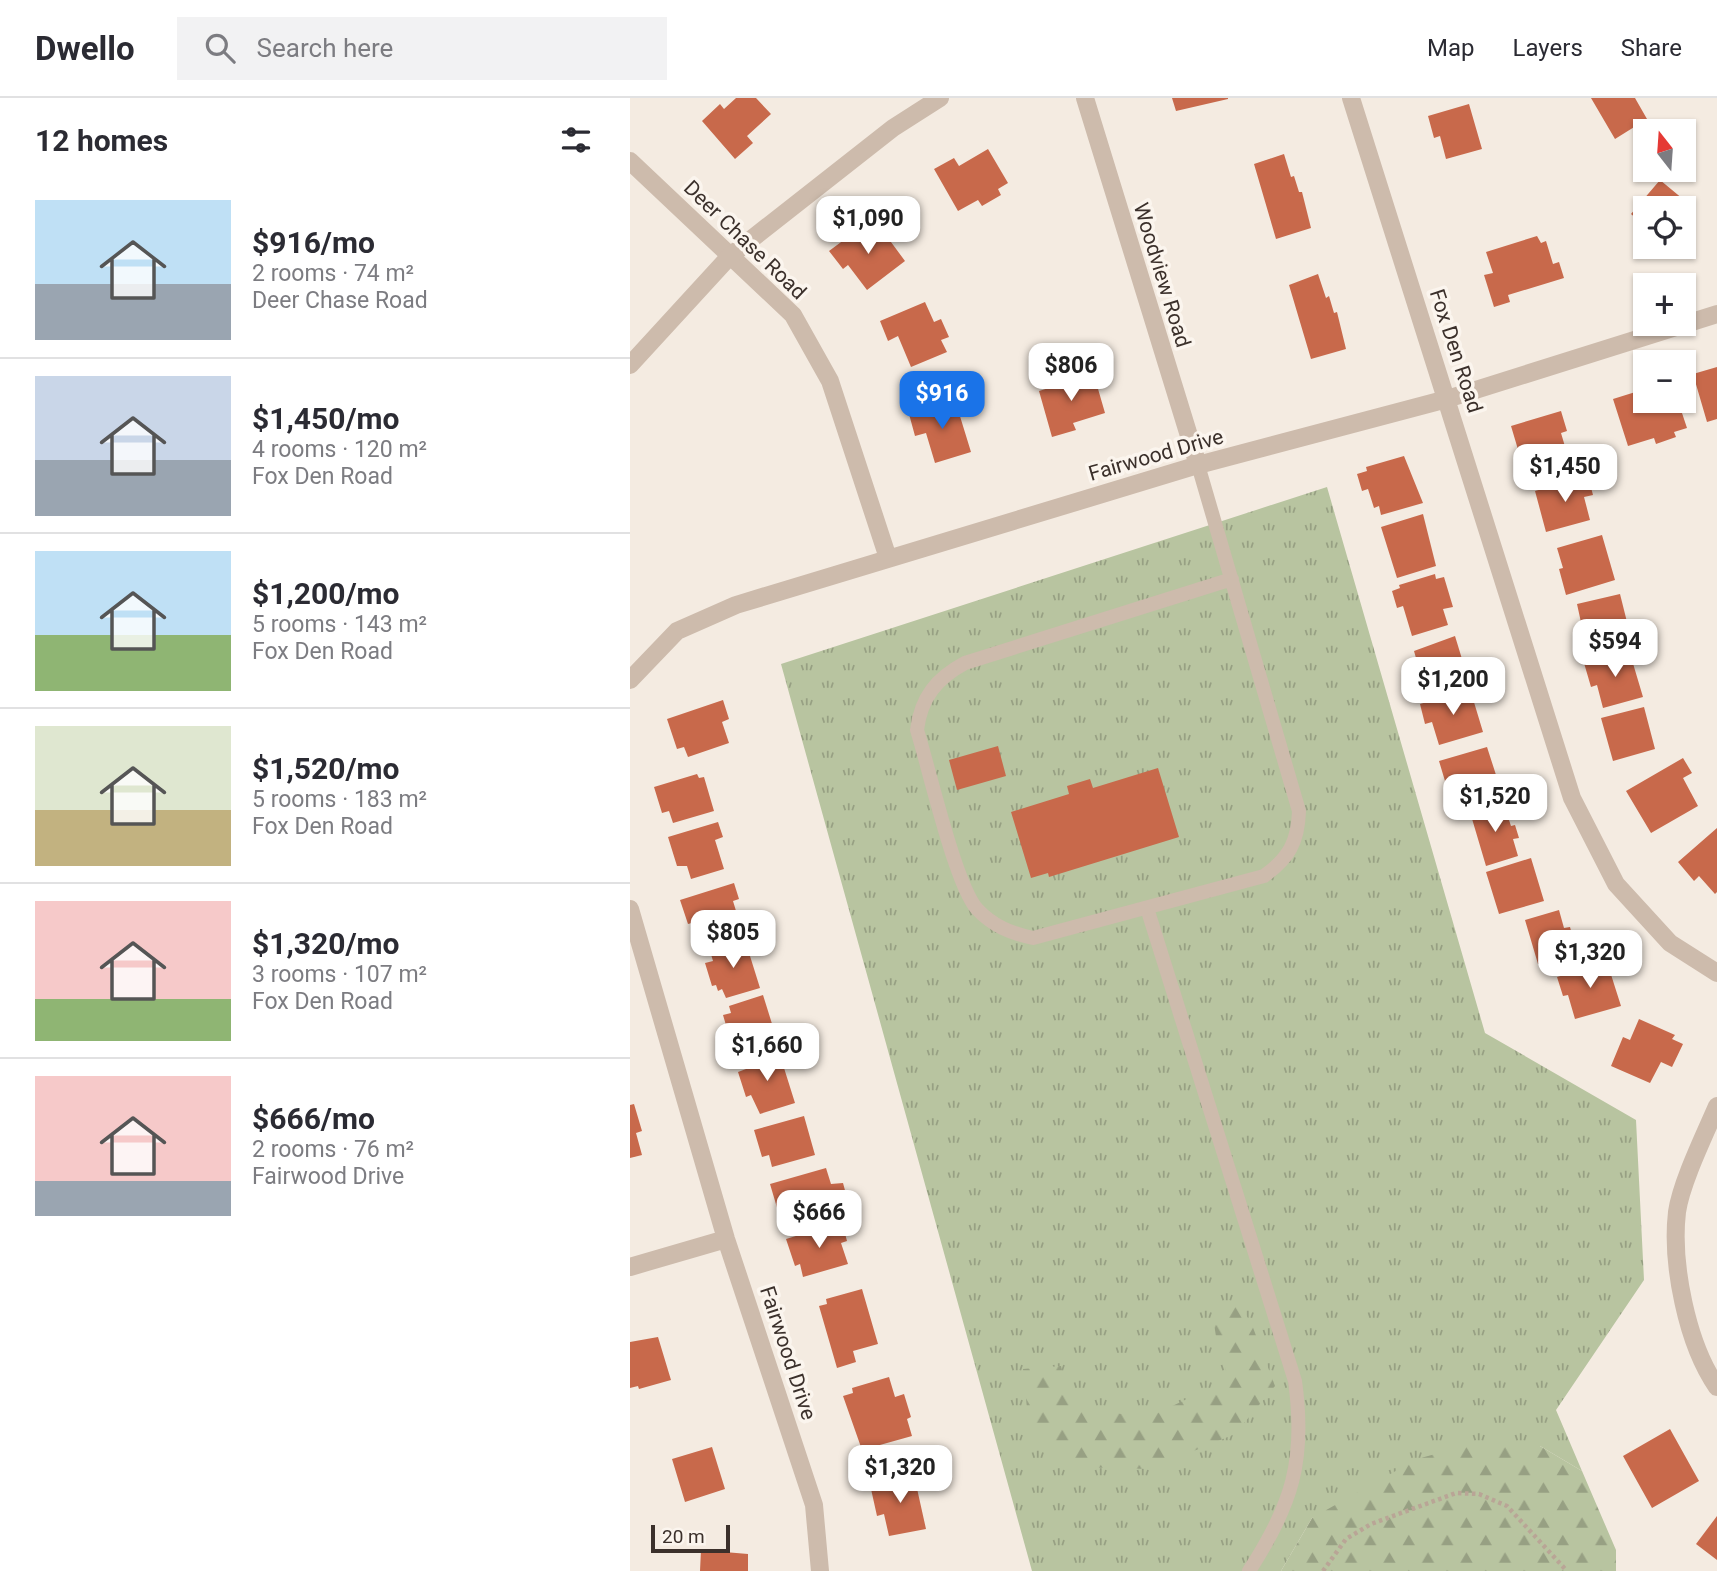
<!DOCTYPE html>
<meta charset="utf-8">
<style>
:root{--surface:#fff;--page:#f2f2f3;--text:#2b2b33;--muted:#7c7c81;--line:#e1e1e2;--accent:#1a73e8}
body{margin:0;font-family:Roboto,sans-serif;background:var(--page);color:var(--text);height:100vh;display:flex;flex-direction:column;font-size:26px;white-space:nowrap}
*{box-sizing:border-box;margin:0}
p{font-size:23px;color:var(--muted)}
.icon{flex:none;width:38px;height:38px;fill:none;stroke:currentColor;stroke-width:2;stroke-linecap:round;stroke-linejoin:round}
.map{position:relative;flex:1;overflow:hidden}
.panel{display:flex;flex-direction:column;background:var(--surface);width:630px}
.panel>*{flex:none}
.needle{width:46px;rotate:343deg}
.tools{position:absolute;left:1003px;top:21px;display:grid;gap:14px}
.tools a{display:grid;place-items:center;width:63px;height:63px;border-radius:0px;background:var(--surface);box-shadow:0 2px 5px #0004;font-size:35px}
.scale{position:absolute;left:21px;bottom:18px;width:79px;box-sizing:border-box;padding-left:7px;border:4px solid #3b302b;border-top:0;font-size:19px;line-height:24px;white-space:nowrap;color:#3b302b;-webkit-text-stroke:5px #fbf5ee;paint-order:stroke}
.price{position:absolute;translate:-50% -60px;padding:0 16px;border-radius:14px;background:#fff;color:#222;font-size:23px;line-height:46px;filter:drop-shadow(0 2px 4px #0008)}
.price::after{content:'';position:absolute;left:50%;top:42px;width:21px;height:16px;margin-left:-10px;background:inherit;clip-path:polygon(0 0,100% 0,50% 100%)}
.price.current{background:var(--accent);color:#fff}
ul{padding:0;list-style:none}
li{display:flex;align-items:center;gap:21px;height:175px;padding:0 35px}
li+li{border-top:2px solid var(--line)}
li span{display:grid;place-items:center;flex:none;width:196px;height:140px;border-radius:0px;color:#555}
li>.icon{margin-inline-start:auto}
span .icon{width:84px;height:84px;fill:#fffc;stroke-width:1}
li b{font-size:30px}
h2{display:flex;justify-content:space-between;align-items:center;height:84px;padding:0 35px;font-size:30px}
header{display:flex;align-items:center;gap:42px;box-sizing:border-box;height:98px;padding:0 35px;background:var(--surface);border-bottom:2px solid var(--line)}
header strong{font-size:33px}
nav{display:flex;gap:38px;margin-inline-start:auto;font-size:24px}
.search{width:490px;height:63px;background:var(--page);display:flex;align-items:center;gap:18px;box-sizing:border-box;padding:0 24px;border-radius:0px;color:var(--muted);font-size:26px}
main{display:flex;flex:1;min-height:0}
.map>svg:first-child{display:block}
.grass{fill:url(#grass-tufts)}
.forest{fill:url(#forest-firs)}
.building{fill:#c8694b}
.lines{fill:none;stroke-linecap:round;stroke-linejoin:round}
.path{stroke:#b9a596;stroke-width:4.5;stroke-dasharray:3.5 3.5;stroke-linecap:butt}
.service{stroke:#cdbbac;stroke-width:14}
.minor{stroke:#cdbbac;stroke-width:18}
.tertiary{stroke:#cdbbac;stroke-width:18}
.labels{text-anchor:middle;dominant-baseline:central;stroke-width:7;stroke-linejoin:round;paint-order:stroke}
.street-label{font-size:21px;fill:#3b302b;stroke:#fbf5ee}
</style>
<header>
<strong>Dwello</strong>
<div class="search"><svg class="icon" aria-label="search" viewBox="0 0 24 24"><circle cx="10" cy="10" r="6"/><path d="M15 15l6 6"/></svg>Search here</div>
<nav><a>Map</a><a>Layers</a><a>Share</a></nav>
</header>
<main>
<section class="panel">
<h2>12 homes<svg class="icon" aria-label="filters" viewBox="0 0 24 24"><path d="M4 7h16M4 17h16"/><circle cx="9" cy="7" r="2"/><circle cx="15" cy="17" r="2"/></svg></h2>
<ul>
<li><span style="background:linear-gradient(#bfe0f5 60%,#9aa5b1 0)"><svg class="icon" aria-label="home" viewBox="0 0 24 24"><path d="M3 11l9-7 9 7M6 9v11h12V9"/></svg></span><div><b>$916/mo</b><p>2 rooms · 74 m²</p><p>Deer Chase Road</p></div></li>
<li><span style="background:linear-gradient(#c9d6e8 60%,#9aa5b1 0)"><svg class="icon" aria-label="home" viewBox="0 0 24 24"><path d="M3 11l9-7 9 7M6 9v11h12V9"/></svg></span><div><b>$1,450/mo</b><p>4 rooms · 120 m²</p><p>Fox Den Road</p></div></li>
<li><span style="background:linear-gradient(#bfe0f5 60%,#8fb573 0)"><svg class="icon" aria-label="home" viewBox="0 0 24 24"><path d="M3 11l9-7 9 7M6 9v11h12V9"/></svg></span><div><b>$1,200/mo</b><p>5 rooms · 143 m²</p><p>Fox Den Road</p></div></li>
<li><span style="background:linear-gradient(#dfe7d0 60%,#c2b280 0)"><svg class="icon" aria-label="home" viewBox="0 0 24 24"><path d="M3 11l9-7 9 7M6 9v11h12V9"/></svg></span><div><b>$1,520/mo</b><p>5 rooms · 183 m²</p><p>Fox Den Road</p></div></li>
<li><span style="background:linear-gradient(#f6c9c9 70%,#8fb573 0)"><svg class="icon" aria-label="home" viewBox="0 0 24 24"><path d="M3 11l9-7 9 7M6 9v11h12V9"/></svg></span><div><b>$1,320/mo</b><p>3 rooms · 107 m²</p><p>Fox Den Road</p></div></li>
<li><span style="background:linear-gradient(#f6c9c9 75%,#9aa5b1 0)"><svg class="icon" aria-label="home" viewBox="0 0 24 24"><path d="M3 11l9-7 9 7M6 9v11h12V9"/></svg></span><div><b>$666/mo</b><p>2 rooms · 76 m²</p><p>Fairwood Drive</p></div></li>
</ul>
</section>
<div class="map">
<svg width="1087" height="1473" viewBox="0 0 1087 1473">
<defs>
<pattern id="grass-tufts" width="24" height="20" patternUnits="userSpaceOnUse" patternTransform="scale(1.75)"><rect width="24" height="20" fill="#b8c4a0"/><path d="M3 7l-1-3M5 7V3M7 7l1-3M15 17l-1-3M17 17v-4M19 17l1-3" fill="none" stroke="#97a083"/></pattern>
<pattern id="forest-firs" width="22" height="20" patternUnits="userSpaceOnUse" patternTransform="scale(1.75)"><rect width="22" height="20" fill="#b8c4a0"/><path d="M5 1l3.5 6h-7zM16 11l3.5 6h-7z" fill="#97a083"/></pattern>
</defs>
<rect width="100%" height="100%" fill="#f4ebe1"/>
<path class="grass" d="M 697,389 L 855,935 L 1006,1022 L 1014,1182 L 926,1312 L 952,1373 L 910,1348 L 682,1420 L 651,1473 L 402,1473 L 151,566 Z"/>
<path class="forest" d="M 609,1205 L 622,1227 L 645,1288 L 605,1336 L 520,1371 L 446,1369 L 398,1320 L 393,1271 L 431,1268 L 439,1305 L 515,1321 L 599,1281 L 587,1245 L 581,1206 Z
M 842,1346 L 910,1348 L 952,1373 L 986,1452 L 986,1473 L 651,1473 L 682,1420 L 787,1361 Z"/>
<path class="building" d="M 106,0 L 126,0 L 141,16 L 117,38 L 123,45 L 105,61 L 72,23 L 90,6 L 94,11 Z
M 542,0 L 598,0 L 598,1 L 546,13 Z
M 961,0 L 1005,0 L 1017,21 L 985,41 Z
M 839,6 L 852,51 L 816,61 L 810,38 L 804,40 L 798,18 Z
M 358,51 L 378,85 L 368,91 L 371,97 L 352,108 L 348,102 L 328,113 L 304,71 L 324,60 L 329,68 Z
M 654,56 L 661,79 L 664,78 L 669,94 L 672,94 L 681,130 L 646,141 L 624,66 Z
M 1030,82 L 1065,111 L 1054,125 L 1054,110 L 1015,110 L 1015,128 L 1001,116 Z
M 238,124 L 253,144 L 258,140 L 275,163 L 237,192 L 218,167 L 213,171 L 199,153 Z
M 907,138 L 911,145 L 916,143 L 923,166 L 929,164 L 934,180 L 878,197 L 880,204 L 864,209 L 854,177 L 863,175 L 856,154 Z
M 688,176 L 696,200 L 699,198 L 704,215 L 707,214 L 716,251 L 681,261 L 659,187 Z
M 295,204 L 304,224 L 311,221 L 319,239 L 311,242 L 317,254 L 281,269 L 268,238 L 258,243 L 250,223 Z
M 1087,269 L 1087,321 L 1077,324 L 1063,276 Z
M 451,274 L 452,280 L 464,277 L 475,315 L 443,325 L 446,332 L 422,339 L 409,293 L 432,286 L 431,280 Z
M 1015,291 L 1015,303 L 1048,303 L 1057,330 L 1044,334 L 1046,339 L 1026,346 L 1024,340 L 998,348 L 983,301 Z
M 325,302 L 341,354 L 305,365 L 296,335 L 285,338 L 279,316 Z
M 931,313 L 937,333 L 931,335 L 939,362 L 895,375 L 881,328 Z
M 774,358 L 793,405 L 751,417 L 749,408 L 744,410 L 738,391 L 732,393 L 727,376 L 737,373 L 736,369 Z
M 958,378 L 963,397 L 954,399 L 960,422 L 916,434 L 905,393 Z
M 793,416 L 806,468 L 767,480 L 751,429 Z
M 972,437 L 985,482 L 936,497 L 929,471 L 933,470 L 927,450 Z
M 805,476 L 806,481 L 814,479 L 823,509 L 813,511 L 818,527 L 782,538 L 773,508 L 767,510 L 762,493 L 770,490 L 769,487 Z
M 990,496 L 1000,536 L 949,548 L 945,530 L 952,529 L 947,506 Z
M 825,538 L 832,561 L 838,560 L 843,578 L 795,592 L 784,553 Z
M 999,552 L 1013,599 L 973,610 L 967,587 L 961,589 L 954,565 Z
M 840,591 L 853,634 L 809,647 L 802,624 L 795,626 L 790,606 Z
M 93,602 L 99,621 L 92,624 L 99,645 L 58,659 L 54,649 L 47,651 L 37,621 Z
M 1014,609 L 1025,651 L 983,663 L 971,620 Z
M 368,648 L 376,678 L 327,692 L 319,662 Z
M 857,649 L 867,680 L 871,679 L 874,691 L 827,705 L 820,681 L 815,683 L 809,663 Z
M 1053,660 L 1062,675 L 1053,680 L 1068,708 L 1021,735 L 996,693 Z
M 528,670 L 549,739 L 419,779 L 418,775 L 401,780 L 381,714 L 439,696 L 437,688 L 460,681 L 463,690 Z
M 67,676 L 69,680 L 74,679 L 84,713 L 43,725 L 39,713 L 32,715 L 24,689 Z
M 873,704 L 881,728 L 885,727 L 889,740 L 883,741 L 888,758 L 856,768 L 840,714 Z
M 88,724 L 93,739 L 85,742 L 94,771 L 61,781 L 57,768 L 47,768 L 38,739 Z
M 1087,730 L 1087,794 L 1085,796 L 1069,778 L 1064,783 L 1048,764 Z
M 901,760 L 914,803 L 869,816 L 856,774 Z
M 104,785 L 109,801 L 103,803 L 110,826 L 67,839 L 62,825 L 58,826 L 50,802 Z
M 929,812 L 934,830 L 940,829 L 944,844 L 938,846 L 941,857 L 908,866 L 895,822 Z
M 115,842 L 130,890 L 96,900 L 92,891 L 88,893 L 86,887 L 82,888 L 75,865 L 83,863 L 80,853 Z
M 977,864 L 991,908 L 945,921 L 938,897 L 933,898 L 927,879 Z
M 133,897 L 148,945 L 105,958 L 93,917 L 101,915 L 99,908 Z
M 1009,921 L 1045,937 L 1042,941 L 1053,946 L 1042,969 L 1031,964 L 1020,985 L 981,968 L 993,939 L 1000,942 Z
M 149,954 L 165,1005 L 130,1016 L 121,997 L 116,999 L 108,974 L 116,971 L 115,965 Z
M 4,1006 L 12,1033 L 6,1035 L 12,1057 L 0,1060 L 0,1007 Z
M 174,1018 L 185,1057 L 142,1069 L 139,1057 L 132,1059 L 124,1032 Z
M 196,1070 L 201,1086 L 213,1085 L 216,1096 L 199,1104 L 204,1116 L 153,1130 L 140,1086 Z
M 212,1124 L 217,1143 L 211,1145 L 218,1166 L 173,1179 L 170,1166 L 165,1168 L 156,1141 Z
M 232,1191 L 248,1246 L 223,1253 L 226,1264 L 207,1270 L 189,1208 L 197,1206 L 196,1201 Z
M 28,1239 L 41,1282 L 9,1291 L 8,1288 L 0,1290 L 0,1244 Z
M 259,1279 L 265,1299 L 274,1296 L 281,1319 L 277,1321 L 282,1338 L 232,1352 L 213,1298 L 223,1295 L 222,1290 Z
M 1040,1331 L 1069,1383 L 1022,1410 L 993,1358 Z
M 82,1349 L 95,1391 L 55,1404 L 42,1361 Z
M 284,1377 L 296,1431 L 259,1438 L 254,1416 L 247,1418 L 241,1391 L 249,1390 L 248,1385 Z
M 1087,1418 L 1087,1462 L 1066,1446 Z
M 71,1452 L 118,1456 L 118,1473 L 70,1473 Z"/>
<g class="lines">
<path class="path" d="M 693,1473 L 716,1441 L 741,1426 L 826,1395 L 849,1396 L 877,1408 L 937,1473"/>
<path class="service" d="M 568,367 L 669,713 C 668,744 659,760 634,778 L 403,840 C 380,835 363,828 347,811 C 325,786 299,670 287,632 C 291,599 307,580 335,565 L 602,481
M 517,810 L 665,1283 C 676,1362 662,1407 619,1473"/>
<path class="minor" d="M 455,0 L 568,367
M 721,0 L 942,700 L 986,786 L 1040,845 L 1087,875
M 0,63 L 163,217 L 200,283 L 258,460
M 0,582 L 47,533 L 106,507 L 568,367 L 817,301 L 1087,216
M 0,811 L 96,1141 L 184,1407 L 190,1473
M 1087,1008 C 1075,1036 1051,1085 1047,1114 C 1041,1166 1057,1246 1087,1289
M 0,1169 L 96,1141"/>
<path class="tertiary" d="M 0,267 L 100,158 L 263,30 L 310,0"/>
</g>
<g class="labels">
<g class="street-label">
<text transform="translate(115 142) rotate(44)">Deer Chase Road</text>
<text transform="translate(532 177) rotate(73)">Woodview Road</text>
<text transform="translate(826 253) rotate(72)">Fox Den Road</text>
<text transform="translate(526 357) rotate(-16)">Fairwood Drive</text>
<text transform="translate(158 1255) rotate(72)">Fairwood Drive</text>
</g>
</g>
</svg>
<div class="tools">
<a><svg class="needle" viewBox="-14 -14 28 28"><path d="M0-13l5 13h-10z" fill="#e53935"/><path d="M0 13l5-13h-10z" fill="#7c7c81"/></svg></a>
<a><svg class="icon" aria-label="locate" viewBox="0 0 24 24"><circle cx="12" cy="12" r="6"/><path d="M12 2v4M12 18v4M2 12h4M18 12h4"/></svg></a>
<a>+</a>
<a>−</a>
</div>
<div class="scale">20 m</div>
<b class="price" style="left:238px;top:158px">$1,090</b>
<b class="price" style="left:441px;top:305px">$806</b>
<b class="price current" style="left:312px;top:333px">$916</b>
<b class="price" style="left:935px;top:406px">$1,450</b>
<b class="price" style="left:985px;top:581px">$594</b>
<b class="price" style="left:823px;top:619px">$1,200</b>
<b class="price" style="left:865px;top:736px">$1,520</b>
<b class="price" style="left:103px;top:872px">$805</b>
<b class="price" style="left:960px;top:892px">$1,320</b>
<b class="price" style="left:137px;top:985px">$1,660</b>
<b class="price" style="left:189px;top:1152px">$666</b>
<b class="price" style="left:270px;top:1407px">$1,320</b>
</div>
</main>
